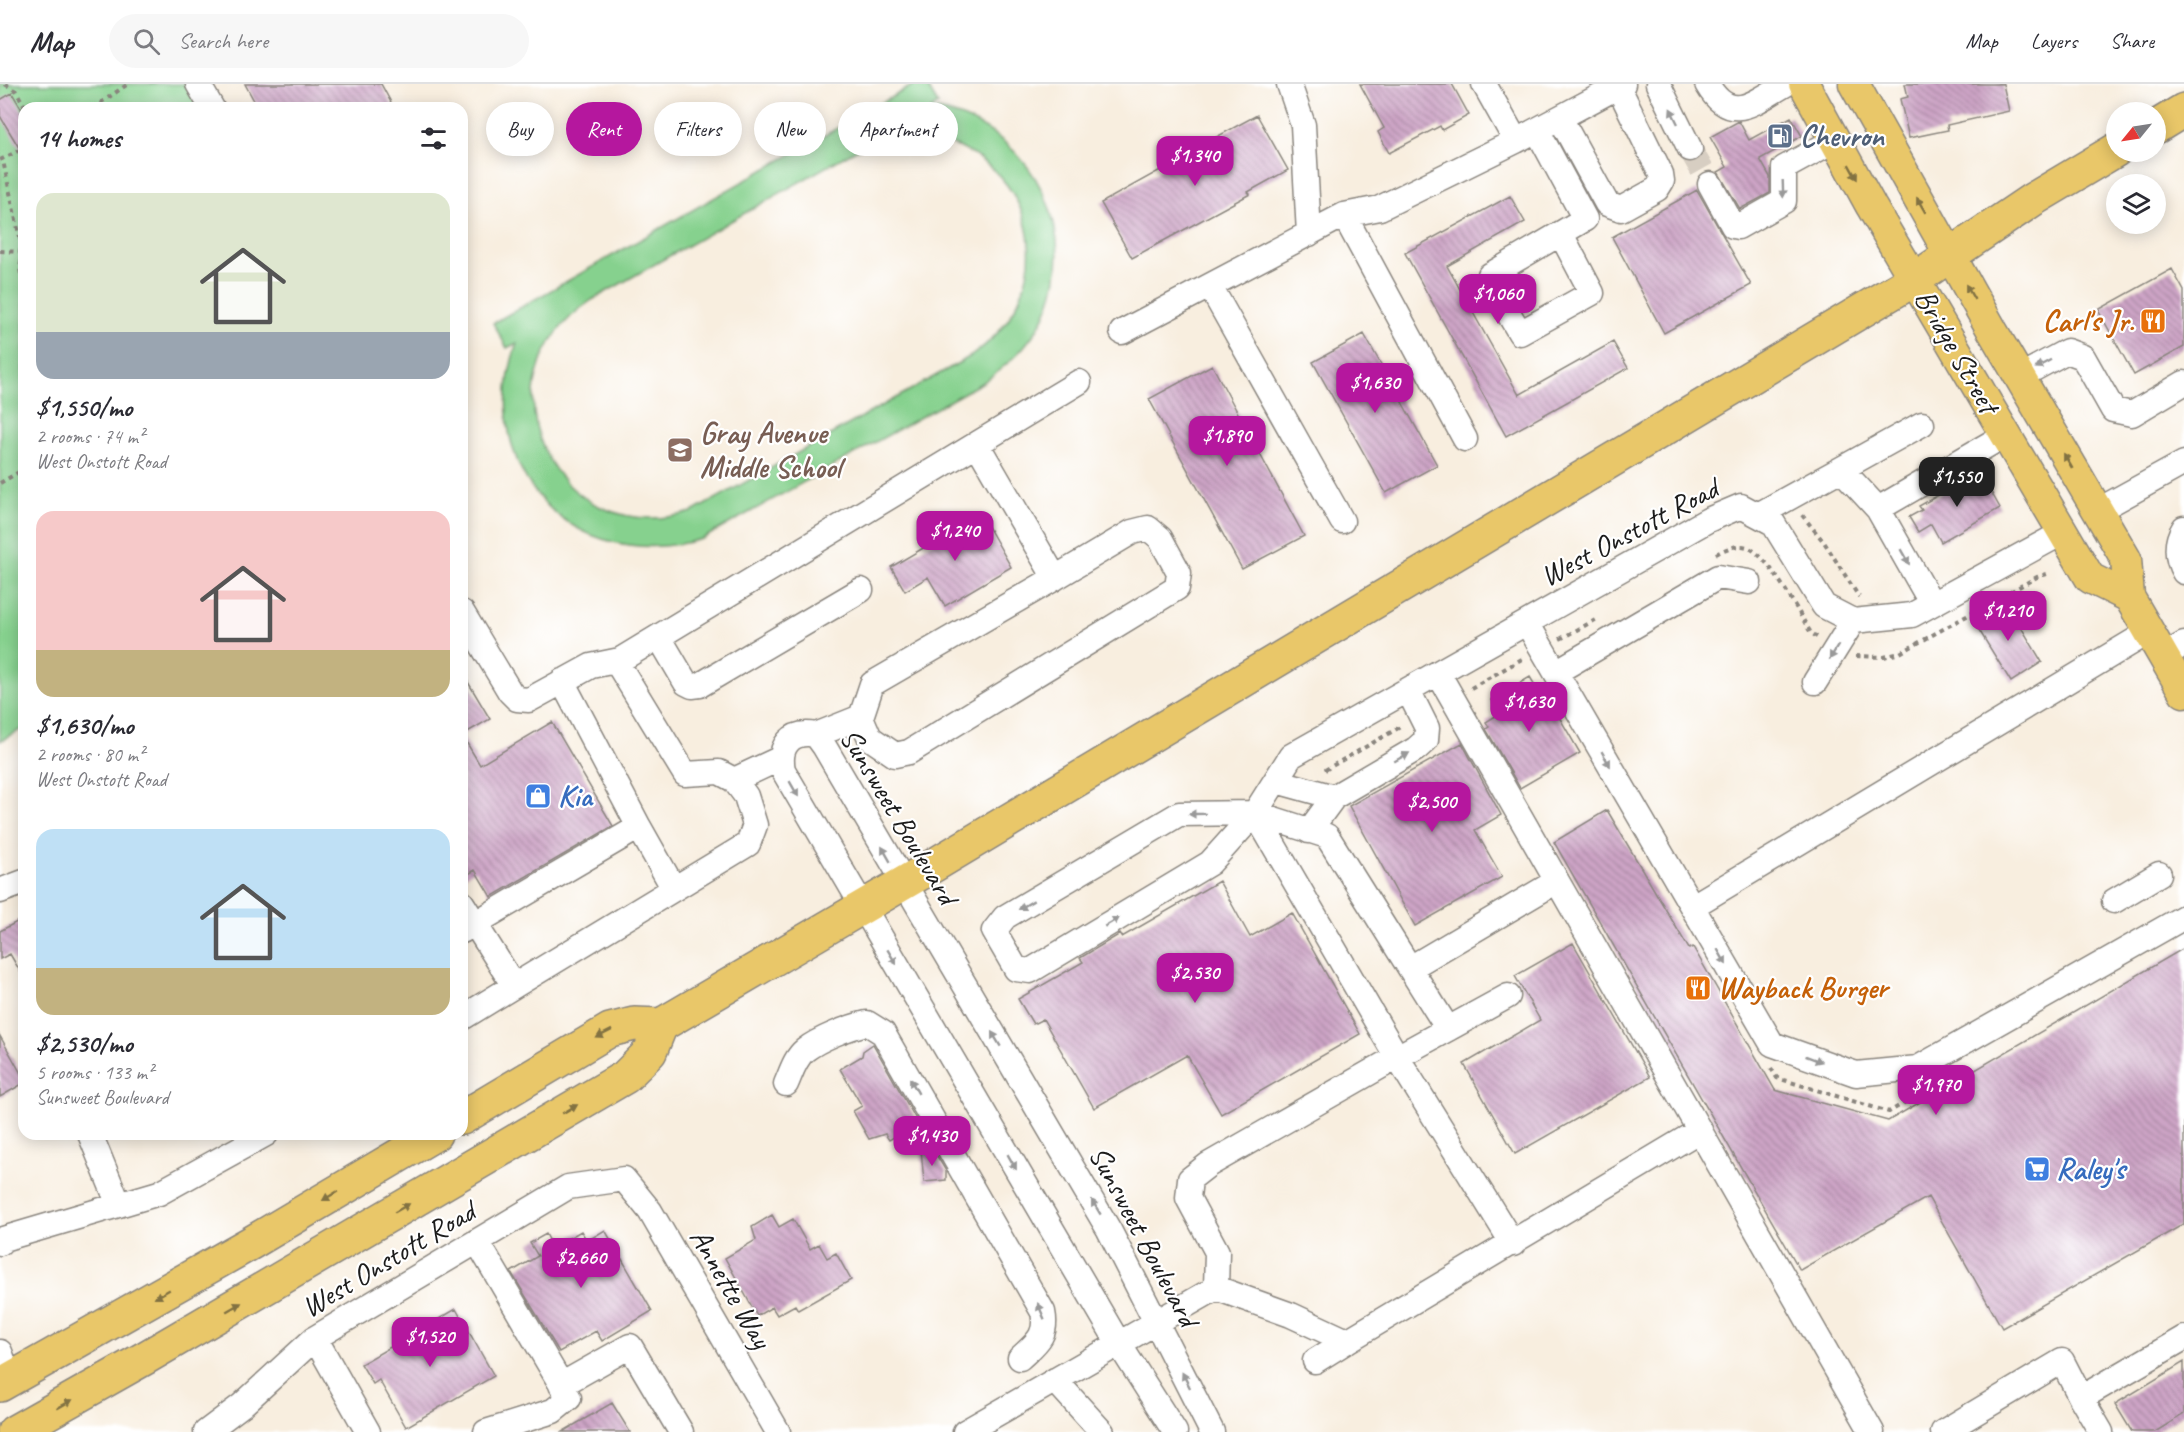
<!DOCTYPE html>
<meta charset="utf-8">
<style>
:root{--surface:#fff;--page:#f7f7f7;--text:#2b2b33;--muted:#7c7c81;--line:#e1e1e2;--accent:#b5179e}
body{margin:0;font-family:Caveat,sans-serif;background:var(--page);color:var(--text);height:100vh;display:flex;flex-direction:column;font-size:22px;white-space:nowrap}
*{box-sizing:border-box;margin:0}
p{font-size:20px;color:var(--muted)}
.icon{flex:none;width:33px;height:33px;fill:none;stroke:currentColor;stroke-width:2;stroke-linecap:round;stroke-linejoin:round}
.map{position:relative;flex:1;overflow:hidden}
.panel{position:absolute;left:18px;top:18px;width:450px;height:1038px;display:flex;flex-direction:column;background:var(--surface);border-radius:18px;box-shadow:0 3px 15px #0003}
.panel>*{flex:none}
.banner{position:absolute;left:486px;top:18px;width:570px;height:54px;display:flex;gap:12px}
.needle{width:39px;rotate:240deg}
.tools{position:absolute;left:2106px;top:18px;display:grid;gap:12px}
.tools a{display:grid;place-items:center;width:60px;height:60px;border-radius:50%;background:var(--surface);box-shadow:0 3px 15px #0003;font-size:30px}
.price{position:absolute;translate:-50% -51px;padding:0 14px;border-radius:12px;background:var(--accent);color:#fff;font-size:20px;line-height:39px;filter:drop-shadow(0 2px 3px #0008)}
.price::after{content:'';position:absolute;left:50%;top:36px;width:18px;height:14px;margin-left:-9px;background:inherit;clip-path:polygon(0 0,100% 0,50% 100%)}
.price.current{background:#222;color:#fff}
ul{padding:0;list-style:none}
li{display:grid;align-content:center;gap:12px;height:318px;padding:0 18px}
li span{display:grid;place-items:center;height:186px;border-radius:18px;color:#555}
li>.icon{margin-inline-start:auto}
span .icon{width:108px;height:108px;fill:#fffc;stroke-width:1}
li b{font-size:26px}
h2{display:flex;justify-content:space-between;align-items:center;height:72px;padding:0 18px;font-size:26px}
.pill{padding:0 21px;border-radius:27px;background:var(--surface);box-shadow:0 3px 15px #0003;font-size:21px;line-height:54px}
.pill.current{background:var(--accent);color:#fff}
header{display:flex;align-items:center;gap:36px;box-sizing:border-box;height:84px;padding:0 30px;background:var(--surface);border-bottom:2px solid var(--line)}
header strong{font-size:28px}
nav{display:flex;gap:33px;margin-inline-start:auto;font-size:21px}
.search{width:420px;height:54px;background:var(--page);display:flex;align-items:center;gap:15px;box-sizing:border-box;padding:0 21px;border-radius:33px;color:var(--muted);font-size:22px}
.map>svg:first-child{display:block}
.green{fill:#86d18e;stroke:#517655;stroke-width:1.5;fill-rule:evenodd}
.building{fill:url(#building-back-hatch)}
.lines{fill:none;stroke-linecap:round;stroke-linejoin:round}
.minor-tunnel{stroke:#d7cec2;stroke-width:24;stroke-dasharray:24 12;stroke-linecap:butt}
.minor-casing{stroke:#8a857e;stroke-width:27}
.major-casing{stroke:#8a857e;stroke-width:33}
.highway-casing{stroke:#8a857e;stroke-width:36}
.path{stroke:#8a857e;stroke-width:4;stroke-dasharray:4.5 4.5;stroke-linecap:butt}
.minor{stroke:#fff;stroke-width:24}
.major{stroke:#e9c769;stroke-width:30}
.highway{stroke:#e9c769;stroke-width:33}
.oneway{fill:#999}
.oneway2{fill:#827242}
.labels{text-anchor:middle;dominant-baseline:central;stroke-width:4.5;stroke-linejoin:round;paint-order:stroke}
.service-label{font-size:30px;font-weight:bold;fill:#4e5e75;stroke:#fff;text-anchor:start}
.food-label{font-size:30px;font-weight:bold;fill:#c56008;stroke:#fff;text-anchor:end}
.street-label{font-size:30px;fill:#1c1c1c;stroke:#fff}
.education-label{font-size:30px;font-weight:bold;fill:#785e54;stroke:#fff;text-anchor:start}
.shop-label{font-size:30px;font-weight:bold;fill:#366cbe;stroke:#fff;text-anchor:start}
</style>
<header>
<strong>Map</strong>
<div class="search"><svg class="icon" aria-label="search" viewBox="0 0 24 24"><circle cx="10" cy="10" r="6"/><path d="M15 15l6 6"/></svg>Search here</div>
<nav><a>Map</a><a>Layers</a><a>Share</a></nav>
</header>
<div class="map">
<svg width="2184" height="1348" viewBox="0 0 2184 1348">
<defs>
<pattern id="building-back-hatch" width="6" height="6" patternUnits="userSpaceOnUse" patternTransform="scale(1.5)"><rect width="6" height="6" fill="#cda4c6"/><path d="M-1 5l2 2M0 0l6 6M5-1l2 2" fill="none" stroke="#a685a0"/></pattern>
</defs>
<rect width="100%" height="100%" fill="#fff"/>
<filter id="ink" filterUnits="userSpaceOnUse"><feTurbulence type="fractalNoise" baseFrequency=".0167" numOctaves="2"/><feDisplacementMap in="SourceGraphic" scale="12" xChannelSelector="R" yChannelSelector="G"/><feConvolveMatrix kernelMatrix="1 2 1 2 8 2 1 2 1" color-interpolation-filters="sRGB"/></filter>
<filter id="wash" filterUnits="userSpaceOnUse"><feTurbulence type="fractalNoise" baseFrequency=".008" numOctaves="4" result="noise"/><feDisplacementMap in="SourceGraphic" scale="24" xChannelSelector="R" yChannelSelector="G"/><feGaussianBlur stdDeviation="1.35" result="paint"/><feColorMatrix in="noise" values="0 0 0 0 0 0 0 0 0 0 0 0 0 0 0 0 0 1.4 0 .05"/><feComposite in="paint" operator="in"/></filter>
<g filter="url(#wash)">
<rect width="100%" height="100%" fill="#f8eedf"/>
<path class="green" d="M 0,0 L 189,0 L 202,24 L 24,24 L 24,644 L 0,657 Z
M 915,0 L 926,0 L 938,20 L 931,25 C 1021,38 1081,133 1049,221 C 1037,254 1013,277 985,297 L 702,455 C 572,492 473,386 517,259 L 507,264 L 493,239 ZM 913,52 C 1035,63 1072,202 971,272 L 692,428 C 553,468 472,296 592,216 L 854,67 L 872,59 Z"/>
<g id="blocks">
<path class="building" d="M 245,0 L 381,0 L 394,24 L 258,24 Z
M 1360,0 L 1452,0 L 1469,31 L 1442,46 L 1440,42 L 1389,69 L 1378,48 L 1384,44 Z
M 1905,0 L 2003,0 L 2009,27 L 1947,41 L 1948,46 L 1909,54 L 1900,15 L 1908,13 Z
M 12,9 L 24,29 L 24,72 L 0,32 L 0,16 Z
M 1257,31 L 1288,86 L 1248,108 L 1250,110 L 1132,174 L 1101,119 L 1175,78 L 1174,76 Z
M 1791,33 L 1802,52 L 1760,75 L 1770,93 L 1770,109 L 1740,125 L 1718,88 L 1727,83 L 1710,53 L 1739,37 L 1749,56 Z
M 1697,106 L 1751,201 L 1664,249 L 1612,153 Z
M 1510,112 L 1525,138 L 1447,182 L 1519,311 L 1613,258 L 1628,284 L 1506,352 L 1405,169 Z
M 2172,185 L 2184,207 L 2184,263 L 2134,291 L 2098,226 Z
M 1364,250 L 1437,381 L 1386,409 L 1313,278 Z
M 1212,281 L 1304,452 L 1242,485 L 1149,315 Z
M 1980,388 L 2000,424 L 1941,458 L 1931,440 L 1918,448 L 1909,433 L 1922,426 L 1919,422 Z
M 981,430 L 1011,483 L 945,522 L 928,493 L 905,507 L 891,483 Z
M 2006,518 L 2042,578 L 2011,598 L 1974,538 Z
M 462,588 L 490,635 L 462,651 L 480,681 L 552,638 L 613,742 L 491,813 L 475,786 L 462,794 Z
M 1530,593 L 1539,608 L 1543,605 L 1580,669 L 1520,704 L 1486,645 L 1489,643 L 1486,638 L 1499,630 L 1491,616 Z
M 1462,659 L 1501,731 L 1475,746 L 1502,793 L 1415,842 L 1349,722 Z
M 1607,726 L 1689,865 L 1693,863 L 1775,1006 L 1888,1037 L 2184,864 L 2184,1140 L 2002,1244 L 1928,1113 L 1800,1186 L 1554,758 Z
M 1219,797 L 1250,853 L 1292,829 L 1360,950 L 1221,1030 L 1187,971 L 1094,1024 L 1043,935 L 1033,940 L 1018,915 L 1083,878 L 1080,874 L 1120,850 L 1122,853 Z
M 24,834 L 24,894 L 10,870 L 0,875 L 0,847 Z
M 1573,859 L 1650,993 L 1515,1070 L 1464,980 L 1540,936 L 1515,892 Z
M 0,952 L 24,995 L 24,999 L 0,1013 Z
M 873,960 L 918,1039 L 889,1056 L 885,1050 L 869,1055 L 853,1027 L 862,1022 L 840,985 L 862,972 L 863,967 Z
M 932,1064 L 946,1087 L 946,1096 L 924,1098 L 921,1065 Z
M 772,1131 L 779,1143 L 793,1135 L 810,1165 L 819,1160 L 827,1174 L 836,1169 L 851,1196 L 798,1226 L 795,1221 L 777,1231 L 772,1223 L 757,1232 L 725,1174 L 756,1156 L 752,1143 Z
M 605,1146 L 652,1227 L 602,1257 L 596,1247 L 559,1268 L 511,1188 L 538,1172 L 530,1159 L 546,1150 L 553,1163 L 581,1147 L 587,1157 Z
M 456,1225 L 494,1292 L 406,1343 L 379,1296 L 373,1300 L 361,1280 Z
M 2184,1278 L 2184,1330 L 2155,1348 L 2132,1348 L 2115,1320 Z
M 612,1319 L 630,1348 L 562,1348 Z"/>
</g>
</g>
<g filter="url(#ink)">
<use href="#blocks" fill-opacity="0" stroke="#8a857e" stroke-width="1.5"/>
<g class="lines">
<path class="minor-tunnel" d="M 1690,65 L 1710,100"/>
<defs>
<path id="minor" d="M 198,0 L 212,24
M 1289,0 L 1303,41 L 1309,150
M 1484,0 L 1516,57
M 1658,0 L 1690,65
M 1707,0 C 1731,42 1754,18 1786,0
M 1560,34 L 1607,120 L 1621,125 L 1657,105 L 1662,97 L 1661,90 L 1617,0
M 1537,46 L 1585,135 L 1490,191 L 1490,198 L 1520,249 L 1592,209 L 1561,150
M 1710,100 L 1733,142 L 1738,143 L 1784,117 L 1784,84 L 1835,56
M 1344,131 L 1465,355
M 1210,202 L 1342,437
M 1122,248 L 1344,131 L 1380,124 L 1516,57 L 1623,0
M 2019,293 L 2067,267 L 2083,273 L 2113,326 L 2132,330 L 2184,299
M 977,360 L 1055,494 L 1132,448 L 1148,444 L 1160,454 L 1179,489 L 1177,504 L 909,668 L 895,671 L 870,654 L 861,633 L 872,600 L 1055,494
M 1841,385 L 1922,340
M 1878,425 L 2005,351
M 2097,427 L 2184,379
M 1758,431 L 1841,385 L 1878,425 L 1932,520
M 2184,444 C 2175,458 2176,474 2184,488
M 462,528 L 510,608 L 517,615 L 529,616 L 591,582 L 620,576 L 1079,298
M 1527,539 L 1772,960 L 1856,990 L 1918,984 L 2184,833
M 659,553 L 686,599 L 692,602 L 700,601 L 861,506
M 2163,572 L 2184,560
M 1556,588 L 1718,493 L 1749,498
M 1438,589 L 1872,1348
M 1815,598 L 1853,537
M 816,651 L 861,633
M 734,696 L 781,674
M 1276,697 L 1334,713
M 639,743 L 674,805
M 1309,747 L 1334,713 L 1416,665 L 1426,656 L 1427,644 L 1408,606
M 0,807 L 24,798
M 2114,817 L 2159,790
M 462,819 L 514,902 L 748,760 L 755,741 L 746,712 L 734,696 L 719,688 L 685,690 L 616,577
M 1693,822 L 2149,548
M 462,847 L 639,743 L 562,597
M 1410,884 L 1557,797
M 1508,912 L 1397,973 L 1513,1160
M 462,934 L 514,902
M 1448,945 L 1327,752 L 1255,729 L 1179,730 L 1005,833 L 994,847 L 1016,885 L 1030,887 L 1210,779 L 1255,729 L 1291,672 L 1708,436 L 1741,422 L 1773,439 L 1824,522 L 1853,537 L 1912,531 L 2062,449
M 786,1000 C 791,989 795,974 805,966 C 819,955 849,943 867,939 L 883,949 L 1043,1228 C 1048,1252 1036,1259 1020,1274
M 90,1050 L 119,1121
M 477,1157 L 569,1314 L 553,1327 L 486,1348
M 0,1159 L 3,1155 L 159,1109 L 266,1050
M 1216,1204 L 1217,1168 L 1188,1114 L 1190,1095 L 1208,1081 L 1397,973 L 1255,729
M 315,1254 L 368,1348
M 0,1268 L 10,1295
M 1315,1277 L 1347,1257
M 1055,1296 L 1102,1348
M 561,1301 L 630,1262 L 681,1348
M 206,1348 L 242,1321 L 315,1254 L 568,1103 L 624,1095 L 650,1127 L 778,1348
M 965,1348 L 1216,1204 L 1291,1231 L 1347,1257 L 1700,1046
M 1175,1348 L 1119,1260 L 783,686 C 778,662 791,646 816,651 L 824,662 L 1109,1146 L 1212,1348
M 1943,1348 L 2062,1277 L 2081,1314
M 2101,1348 L 2081,1314 L 2184,1254"/>
<path id="major" d="M 1804,0 L 1871,122 L 2090,494 L 2129,513
M 1854,0 L 1992,246 L 2126,475 L 2129,513 L 2184,608"/>
<path id="highway" d="M 2156,43 L 2184,26
M 462,1034 L 610,946 L 634,940 L 661,941 L 926,786 L 1915,195 L 2032,116 L 2116,66
M 0,1301 L 251,1159 L 435,1050
M 14,1348 L 145,1274 L 625,993 L 650,968 L 661,941"/>
</defs>
<use href="#minor" class="minor-casing"/>
<use href="#major" class="major-casing"/>
<use href="#highway" class="highway-casing"/>
<path class="path" d="M 5,0 L 16,7 L 26,24
M 93,24 L 128,0
M 0,76 L 24,64
M 0,167 L 23,168 L 3,77
M 23,168 L 20,184 L 24,208
M 0,399 L 24,385
M 1802,431 L 1824,458 L 1859,513
M 1716,470 C 1725,465 1737,460 1747,463 C 1769,471 1798,528 1811,549 L 1817,553
M 1560,555 L 1599,534
M 1856,572 L 1884,573 L 1900,569 L 2037,493 L 2050,489
M 1471,604 L 1522,575
M 1325,686 L 1402,642
M 1771,984 L 1777,994 L 1889,1028 L 1924,1007"/>
<use href="#minor" class="minor"/>
<use href="#major" class="major"/>
<use href="#highway" class="highway"/>
</g>
<defs><path id="oneway-solid" d="M-6-.8H1V-3.2L6.5 0L1 3.2V.8H-6Z" transform="scale(1.5)"/></defs>
<g class="oneway">
<use href="#oneway-solid" transform="translate(1674 32) rotate(-116)"/>
<use href="#oneway-solid" transform="translate(1783 105) rotate(88)"/>
<use href="#oneway-solid" transform="translate(2043 280) rotate(152)"/>
<use href="#oneway-solid" transform="translate(1905 473) rotate(60)"/>
<use href="#oneway-solid" transform="translate(1834 568) rotate(122)"/>
<use href="#oneway-solid" transform="translate(1402 673) rotate(-30)"/>
<use href="#oneway-solid" transform="translate(1606 675) rotate(60)"/>
<use href="#oneway-solid" transform="translate(794 705) rotate(60)"/>
<use href="#oneway-solid" transform="translate(1197 730) rotate(179)"/>
<use href="#oneway-solid" transform="translate(886 770) rotate(-120)"/>
<use href="#oneway-solid" transform="translate(1026 821) rotate(149)"/>
<use href="#oneway-solid" transform="translate(1112 838) rotate(-31)"/>
<use href="#oneway-solid" transform="translate(892 873) rotate(59)"/>
<use href="#oneway-solid" transform="translate(1722 873) rotate(60)"/>
<use href="#oneway-solid" transform="translate(996 955) rotate(-121)"/>
<use href="#oneway-solid" transform="translate(1814 975) rotate(20)"/>
<use href="#oneway-solid" transform="translate(914 1002) rotate(-120)"/>
<use href="#oneway-solid" transform="translate(1012 1078) rotate(60)"/>
<use href="#oneway-solid" transform="translate(1096 1123) rotate(-121)"/>
<use href="#oneway-solid" transform="translate(1041 1227) rotate(-113)"/>
<use href="#oneway-solid" transform="translate(1186 1296) rotate(-117)"/>
</g>
<g class="oneway2">
<use href="#oneway-solid" transform="translate(1853 88) rotate(61)"/>
<use href="#oneway-solid" transform="translate(1921 121) rotate(-120)"/>
<use href="#oneway-solid" transform="translate(1970 208) rotate(-120)"/>
<use href="#oneway-solid" transform="translate(2068 377) rotate(-120)"/>
<use href="#oneway-solid" transform="translate(604 950) rotate(153)"/>
<use href="#oneway-solid" transform="translate(570 1025) rotate(-30)"/>
<use href="#oneway-solid" transform="translate(330 1112) rotate(149)"/>
<use href="#oneway-solid" transform="translate(402 1124) rotate(-30)"/>
<use href="#oneway-solid" transform="translate(162 1210) rotate(150)"/>
<use href="#oneway-solid" transform="translate(234 1223) rotate(-30)"/>
<use href="#oneway-solid" transform="translate(65 1320) rotate(-29)"/>
</g>
</g>
<defs>
<symbol id="fuel-square" viewBox="-11 -11 22 22"><rect x="-9" y="-9" width="18" height="18" rx="4" fill="#5c6f8a" stroke="#fff"/><path d="M-5.5-6h7V0h2V4h1.3V-2.5L3-4.5l.8-.8L6-3V5H2.5V1h-1V6h-7ZM-4.2-4.7v3.2H.2V-4.7Z" fill="#fff"/></symbol>
<symbol id="restaurant-square" viewBox="-11 -11 22 22"><rect x="-9" y="-9" width="18" height="18" rx="4" fill="#e8710a" stroke="#fff"/><path d="M-5-6h1v4h1v-4h1v4h1v-4h1v5L-1.5 .5V6h-2V.5L-5-1ZM5-6V6H3V1.5H1.5Q1.5-4 5-6Z" fill="#fff"/></symbol>
<symbol id="school-square" viewBox="-11 -11 22 22"><rect x="-9" y="-9" width="18" height="18" rx="4" fill="#8d6e63" stroke="#fff"/><path d="M0-5L7-2L0 1L-7-2ZM-4 1L0 2.5L4 1V4Q0 6-4 4Z" fill="#fff"/></symbol>
<symbol id="shop-square" viewBox="-11 -11 22 22"><rect x="-9" y="-9" width="18" height="18" rx="4" fill="#3f7fe0" stroke="#fff"/><path d="M-5-2.5h2.3a2.7 3.5 0 0 1 5.4 0H5L5.5 6h-11ZM-1.5-2.5h3a1.5 2.3 0 0 0-3 0Z" fill="#fff"/></symbol>
<symbol id="supermarket-square" viewBox="-11 -11 22 22"><rect x="-9" y="-9" width="18" height="18" rx="4" fill="#3f7fe0" stroke="#fff"/><path d="M-6-5.5h2.5l.6 2H6L4.5 2H-2.5L-4.4-4H-6ZM-1.5 3.2a1.3 1.3 0 1 0 .1 0ZM3 3.2a1.3 1.3 0 1 0 .1 0Z" fill="#fff"/></symbol>
</defs>
<g fill-rule="evenodd">
<use href="#fuel-square" x="1765" y="37" width="30" height="30"/>
<use href="#restaurant-square" x="2138" y="222" width="30" height="30"/>
<use href="#school-square" x="665" y="351" width="30" height="30"/>
<use href="#shop-square" x="523" y="697" width="30" height="30"/>
<use href="#restaurant-square" x="1683" y="889" width="30" height="30"/>
<use href="#supermarket-square" x="2022" y="1070" width="30" height="30"/>
</g>
<g class="labels">
<g class="service-label">
<text x="1800" y="52">Chevron</text>
</g>
<g class="food-label">
<text x="2134" y="237">Carl's Jr.</text>
<text x="1718" y="904" text-anchor="start">Wayback Burger</text>
</g>
<g class="street-label">
<text transform="translate(1957 267) rotate(60)">Bridge Street</text>
<text transform="translate(1629 448) rotate(-28)">West Onstott Road</text>
<text transform="translate(899 732) rotate(59)">Sunsweet Boulevard</text>
<text transform="translate(1144 1152) rotate(62)">Sunsweet Boulevard</text>
<text transform="translate(388 1175) rotate(-31)">West Onstott Road</text>
<text transform="translate(731 1204) rotate(60)">Annette Way</text>
</g>
<g class="education-label">
<text x="700" y="349">Gray Avenue<tspan x="700" dy="34">Middle School</tspan></text>
</g>
<g class="shop-label">
<text x="558" y="712">Kia</text>
<text x="2056" y="1085">Raley's</text>
</g>
</g>
</svg>
<div class="tools">
<a><svg class="needle" viewBox="-14 -14 28 28"><path d="M0-13l5 13h-10z" fill="#e53935"/><path d="M0 13l5-13h-10z" fill="#7c7c81"/></svg></a>
<a><svg class="icon" aria-label="layers" viewBox="0 0 24 24"><path d="M12 4l9 5-9 5-9-5zM3 14l9 5 9-5"/></svg></a>
</div>
<b class="price" style="left:1195px;top:103px">$1,340</b>
<b class="price" style="left:1498px;top:241px">$1,060</b>
<b class="price" style="left:1375px;top:330px">$1,630</b>
<b class="price" style="left:1227px;top:383px">$1,890</b>
<b class="price current" style="left:1957px;top:424px">$1,550</b>
<b class="price" style="left:955px;top:478px">$1,240</b>
<b class="price" style="left:2008px;top:558px">$1,210</b>
<b class="price" style="left:1529px;top:649px">$1,630</b>
<b class="price" style="left:1432px;top:749px">$2,500</b>
<b class="price" style="left:1195px;top:920px">$2,530</b>
<b class="price" style="left:1936px;top:1032px">$1,970</b>
<b class="price" style="left:932px;top:1083px">$1,430</b>
<b class="price" style="left:581px;top:1205px">$2,660</b>
<b class="price" style="left:430px;top:1284px">$1,520</b>
<div class="banner">
<a class="pill">Buy</a>
<a class="pill current">Rent</a>
<a class="pill">Filters</a>
<a class="pill">New</a>
<a class="pill">Apartment</a>
</div>
<section class="panel">
<h2>14 homes<svg class="icon" aria-label="filters" viewBox="0 0 24 24"><path d="M4 7h16M4 17h16"/><circle cx="9" cy="7" r="2"/><circle cx="15" cy="17" r="2"/></svg></h2>
<ul>
<li><span style="background:linear-gradient(#dfe7d0 75%,#9aa5b1 0)"><svg class="icon" aria-label="home" viewBox="0 0 24 24"><path d="M3 11l9-7 9 7M6 9v11h12V9"/></svg></span><div><b>$1,550/mo</b><p>2 rooms · 74 m²</p><p>West Onstott Road</p></div></li>
<li><span style="background:linear-gradient(#f6c9c9 75%,#c2b280 0)"><svg class="icon" aria-label="home" viewBox="0 0 24 24"><path d="M3 11l9-7 9 7M6 9v11h12V9"/></svg></span><div><b>$1,630/mo</b><p>2 rooms · 80 m²</p><p>West Onstott Road</p></div></li>
<li><span style="background:linear-gradient(#bfe0f5 75%,#c2b280 0)"><svg class="icon" aria-label="home" viewBox="0 0 24 24"><path d="M3 11l9-7 9 7M6 9v11h12V9"/></svg></span><div><b>$2,530/mo</b><p>5 rooms · 133 m²</p><p>Sunsweet Boulevard</p></div></li>
</ul>
</section>
</div>
